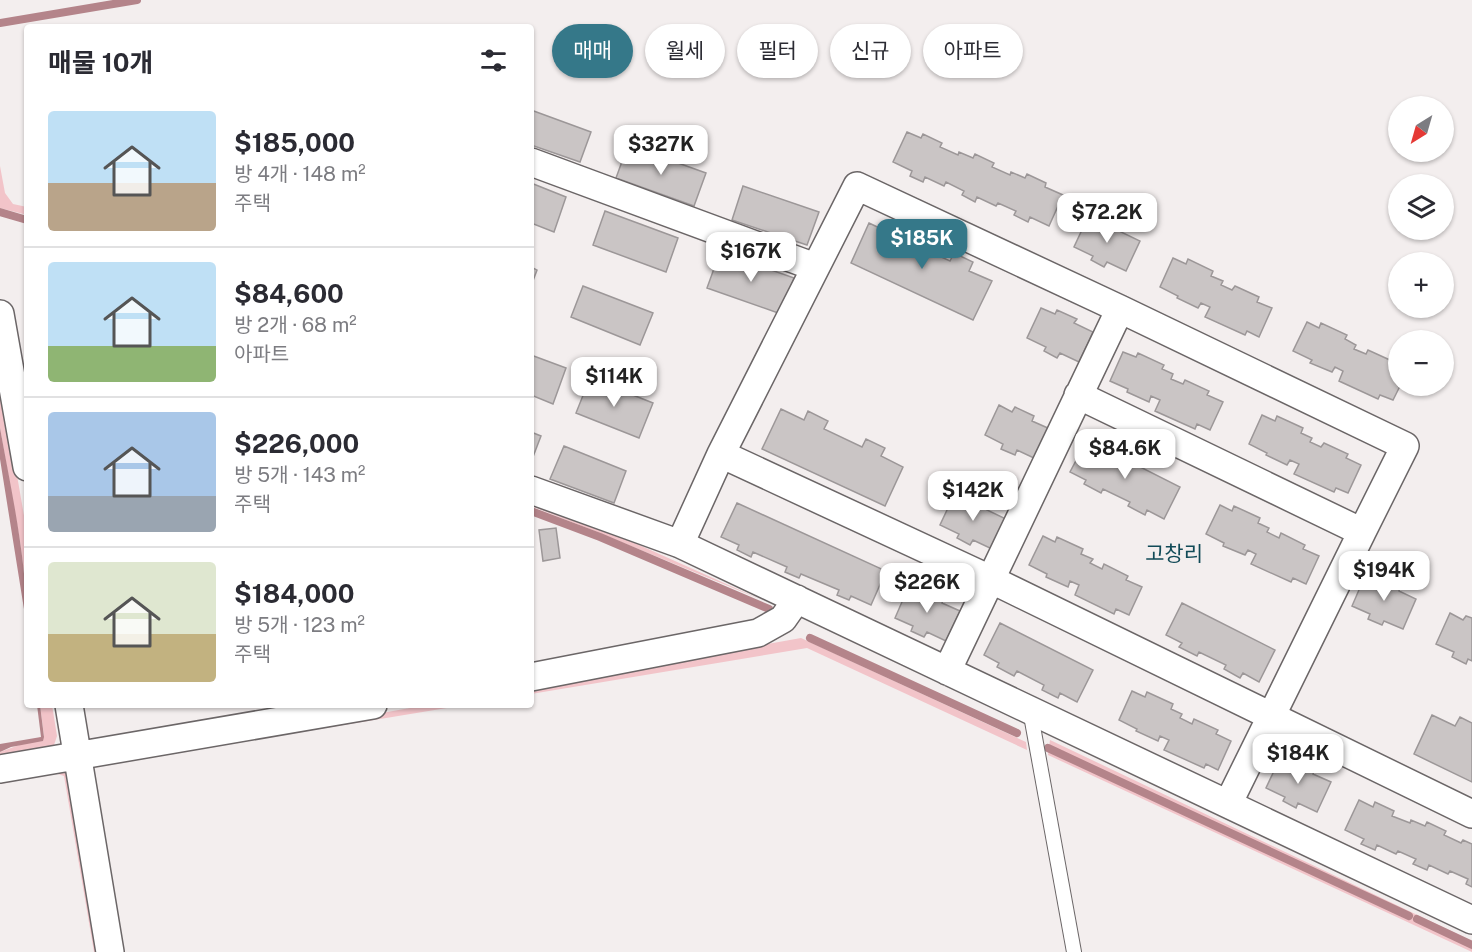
<!DOCTYPE html>
<html lang="ko">
<meta charset="utf-8">
<style>
:root{--surface:#fff;--page:#f2f2f3;--text:#2b2b33;--muted:#7c7c81;--line:#e1e1e2;--accent:#357889}
body{margin:0;font-family:"Public Sans","Noto Sans KR",sans-serif;background:var(--page);color:var(--text);height:100vh;display:flex;flex-direction:column;font-size:22px;white-space:nowrap}
*{box-sizing:border-box;margin:0}
p{font-size:20px;color:var(--muted)}
.icon{flex:none;width:33px;height:33px;fill:none;stroke:currentColor;stroke-width:2;stroke-linecap:round;stroke-linejoin:round}
.map{position:relative;flex:1;overflow:hidden}
.details{position:absolute;left:24px;top:24px;width:510px;height:684px;display:flex;flex-direction:column;background:var(--surface);border-radius:6px;box-shadow:0 2px 4px #0004}
.details>*{flex:none}
.hud{position:absolute;left:552px;top:24px;width:570px;height:54px;display:flex;gap:12px}
.needle{width:39px;rotate:217deg}
.controls{position:absolute;left:1388px;top:96px;display:grid;gap:12px}
.controls a{display:grid;place-items:center;width:66px;height:66px;border-radius:50%;background:var(--surface);box-shadow:0 2px 4px #0004;font-size:30px}
.price{position:absolute;translate:-50% -51px;padding:0 14px;border-radius:12px;background:#fff;color:#222;font-size:20px;line-height:39px;filter:drop-shadow(0 2px 3px #0008)}
.price::after{content:'';position:absolute;left:50%;top:36px;width:18px;height:14px;margin-left:-9px;background:inherit;clip-path:polygon(0 0,100% 0,50% 100%)}
.price.current{background:var(--accent);color:#fff}
ul{padding:0;list-style:none}
li{display:flex;align-items:center;gap:18px;height:150px;padding:0 24px}
li+li{border-top:2px solid var(--line)}
li span{display:grid;place-items:center;flex:none;width:168px;height:120px;border-radius:6px;color:#555}
li>.icon{margin-inline-start:auto}
span .icon{width:72px;height:72px;fill:#fffc;stroke-width:1}
li b{font-size:26px}
h2{display:flex;justify-content:space-between;align-items:center;height:72px;padding:0 24px;font-size:26px}
.tag{padding:0 21px;border-radius:27px;background:var(--surface);box-shadow:0 2px 4px #0004;font-size:21px;line-height:54px}
.tag.current{background:var(--accent);color:#fff}
.map>svg:first-child{display:block}
.green{fill:#f2c4c9}
.water{fill:#b4848a}
.lines{fill:none;stroke-linecap:round;stroke-linejoin:round}
.stream{stroke:#b4848a;stroke-width:8}
.building{fill:#cac5c5;stroke:#9c9798;stroke-width:1.5}
.service-casing{stroke:#6b6667;stroke-width:16}
.minor-casing{stroke:#6b6667;stroke-width:30}
.service{stroke:#fff;stroke-width:14}
.minor{stroke:#fff;stroke-width:27}
.labels{text-anchor:middle;dominant-baseline:central;stroke-width:4.5;stroke-linejoin:round;paint-order:stroke}
.quarter-label{font-size:21px;fill:#114a57;stroke:#f3eeee}
</style>
<div class="map">
<svg width="1472" height="952" viewBox="0 0 1472 952">
<rect width="100%" height="100%" fill="#f3eeee"/>
<path class="green" d="M 0,166 L 5,193 L 13,204 L 27,207 L 27,215 L 0,208 Z
M 0,377 L 27,533 L 27,598 L 20,541 L 0,428 Z
M 531,502 L 637,544 L 762,600 L 597,532 L 531,506 Z
M 801,638 L 1026,742 L 1027,750 L 807,648 L 531,694 L 531,687 Z
M 40,705 L 52,705 L 57,736 L 52,751 L 0,761 L 0,752 L 44,736 Z
M 427,705 L 465,705 L 108,764 L 116,760 Z
M 1050,740 L 1472,941 L 1472,952 L 1048,755 Z
M 68,770 L 101,952 L 94,952 L 64,776 L 55,773 L 0,784 L 0,774 Z"/>
<path class="water" d="M 0,428 C 12,494 27,561 27,628 L 0,459 Z
M 37,705 L 40,705 L 44,737 L 43,741 L 11,747 L 0,752 L 0,744 L 41,737 Z"/>
<g class="lines">
<path class="stream" d="M 0,23 L 137,0
M 0,212 L 27,220
M 531,511 L 600,537 L 769,609
M 810,638 L 1017,733
M 1048,748 L 1409,916
M 1417,919 L 1472,945"/>
</g>
<path class="building" d="M 531,110 L 591,132 L 580,162 L 531,145 Z
M 907,132 L 921,138 L 923,134 L 942,143 L 940,147 L 958,155 L 959,152 L 973,158 L 975,154 L 994,163 L 992,167 L 1010,175 L 1011,172 L 1025,178 L 1027,174 L 1046,183 L 1045,187 L 1063,195 L 1049,226 L 1030,217 L 1028,222 L 1014,215 L 1016,211 L 998,203 L 996,206 L 977,197 L 975,202 L 962,195 L 964,191 L 946,182 L 944,186 L 925,177 L 923,182 L 910,176 L 912,171 L 893,162 Z
M 628,145 L 706,173 L 694,206 L 616,178 Z
M 531,183 L 566,197 L 554,232 L 531,223 Z
M 743,186 L 819,212 L 807,245 L 732,220 Z
M 605,211 L 678,238 L 666,272 L 593,245 Z
M 1088,217 L 1102,223 L 1104,219 L 1124,228 L 1121,232 L 1140,241 L 1126,271 L 1107,262 L 1104,267 L 1091,260 L 1093,256 L 1074,247 Z
M 869,223 L 892,234 L 897,225 L 917,235 L 913,244 L 950,261 L 954,253 L 973,262 L 969,271 L 992,281 L 973,320 L 851,263 Z
M 720,252 L 794,278 L 781,314 L 707,288 Z
M 1173,258 L 1186,264 L 1188,259 L 1213,271 L 1211,276 L 1223,281 L 1221,285 L 1232,290 L 1235,286 L 1259,297 L 1257,302 L 1272,308 L 1259,337 L 1247,331 L 1245,335 L 1205,317 L 1210,307 L 1201,303 L 1198,308 L 1177,298 L 1178,296 L 1160,287 Z
M 531,267 L 537,270 L 531,286 Z
M 583,286 L 653,313 L 640,345 L 571,317 Z
M 1041,308 L 1055,314 L 1057,310 L 1077,319 L 1074,323 L 1093,332 L 1079,362 L 1060,353 L 1057,358 L 1044,351 L 1046,347 L 1027,338 Z
M 1307,322 L 1319,328 L 1321,323 L 1347,335 L 1345,339 L 1356,345 L 1354,349 L 1366,354 L 1368,350 L 1392,361 L 1390,366 L 1398,369 L 1398,386 L 1400,386 L 1393,400 L 1380,395 L 1378,399 L 1339,381 L 1343,371 L 1335,367 L 1332,372 L 1310,363 L 1312,360 L 1293,351 Z
M 1123,352 L 1136,357 L 1138,353 L 1164,365 L 1162,369 L 1173,374 L 1171,379 L 1183,384 L 1185,380 L 1209,391 L 1207,395 L 1223,402 L 1210,430 L 1197,424 L 1195,429 L 1155,411 L 1160,400 L 1151,396 L 1149,402 L 1127,392 L 1128,389 L 1110,381 Z
M 531,355 L 566,368 L 553,404 L 531,395 Z
M 590,378 L 653,403 L 639,438 L 576,413 Z
M 999,405 L 1012,412 L 1015,407 L 1034,416 L 1032,421 L 1050,429 L 1036,459 L 1017,450 L 1015,455 L 1001,449 L 1003,444 L 985,435 Z
M 781,409 L 804,420 L 808,411 L 828,421 L 824,429 L 862,447 L 866,439 L 885,448 L 881,456 L 903,467 L 885,506 L 762,449 Z
M 1262,415 L 1275,421 L 1277,416 L 1303,428 L 1301,433 L 1312,438 L 1310,442 L 1321,447 L 1324,443 L 1348,454 L 1346,458 L 1361,465 L 1348,493 L 1336,488 L 1334,492 L 1294,474 L 1299,464 L 1290,460 L 1287,465 L 1266,455 L 1267,453 L 1249,444 Z
M 531,432 L 541,436 L 531,462 Z
M 1087,440 L 1180,487 L 1164,519 L 1147,510 L 1145,515 L 1128,506 L 1130,502 L 1103,489 L 1101,493 L 1084,484 L 1086,480 L 1070,472 Z
M 564,446 L 626,471 L 614,503 L 550,479 Z
M 954,495 L 968,501 L 970,497 L 990,506 L 987,510 L 1006,519 L 992,549 L 973,540 L 970,545 L 957,538 L 959,534 L 940,525 Z
M 737,503 L 886,571 L 871,605 L 851,596 L 849,600 L 837,595 L 839,590 L 801,574 L 799,578 L 785,572 L 787,567 L 753,552 L 751,557 L 737,550 L 739,545 L 721,537 Z
M 1220,505 L 1232,511 L 1234,506 L 1260,518 L 1258,523 L 1269,528 L 1267,532 L 1279,538 L 1281,533 L 1305,545 L 1303,549 L 1319,556 L 1306,584 L 1293,578 L 1291,582 L 1251,564 L 1256,554 L 1248,550 L 1245,555 L 1223,546 L 1224,543 L 1206,534 Z
M 556,528 L 560,558 L 543,561 L 539,530 Z
M 1043,536 L 1055,542 L 1057,537 L 1083,549 L 1081,554 L 1093,559 L 1090,563 L 1102,569 L 1104,564 L 1128,576 L 1126,580 L 1142,587 L 1129,615 L 1116,609 L 1114,614 L 1075,595 L 1079,585 L 1070,581 L 1068,587 L 1046,577 L 1047,574 L 1029,565 Z
M 1365,576 L 1379,582 L 1381,577 L 1400,586 L 1399,591 L 1416,599 L 1403,629 L 1384,621 L 1382,625 L 1368,619 L 1370,614 L 1352,606 Z
M 908,588 L 922,594 L 924,589 L 944,598 L 942,603 L 960,611 L 946,641 L 927,632 L 924,637 L 911,631 L 913,626 L 895,618 Z
M 1182,603 L 1275,650 L 1259,682 L 1243,673 L 1240,678 L 1224,669 L 1226,665 L 1199,652 L 1197,656 L 1179,647 L 1182,643 L 1166,635 Z
M 1450,613 L 1463,620 L 1466,616 L 1472,618 L 1472,661 L 1468,659 L 1466,664 L 1452,657 L 1454,652 L 1436,644 Z
M 1000,623 L 1093,670 L 1077,702 L 1060,693 L 1058,698 L 1042,690 L 1044,685 L 1017,671 L 1014,676 L 997,667 L 999,663 L 984,655 Z
M 1132,691 L 1145,697 L 1147,692 L 1173,704 L 1171,709 L 1182,714 L 1180,718 L 1192,724 L 1194,719 L 1218,730 L 1216,734 L 1231,741 L 1218,770 L 1206,764 L 1204,768 L 1164,750 L 1169,740 L 1160,736 L 1158,741 L 1136,731 L 1137,729 L 1119,720 Z
M 1432,715 L 1455,726 L 1460,717 L 1472,723 L 1472,782 L 1414,754 Z
M 1280,758 L 1294,765 L 1296,760 L 1315,769 L 1313,774 L 1331,782 L 1317,812 L 1298,803 L 1296,808 L 1283,801 L 1285,797 L 1266,788 Z
M 1359,800 L 1373,807 L 1375,802 L 1394,811 L 1392,816 L 1410,823 L 1411,820 L 1425,826 L 1427,822 L 1446,831 L 1444,835 L 1461,843 L 1463,840 L 1472,844 L 1472,887 L 1466,884 L 1468,879 L 1450,871 L 1448,874 L 1429,865 L 1427,870 L 1413,864 L 1416,859 L 1398,851 L 1396,854 L 1377,845 L 1375,850 L 1361,844 L 1364,839 L 1345,830 Z"/>
<g class="lines">
<defs>
<path id="service" d="M 1030,710 L 1074,952"/>
<path id="minor" d="M 531,162 L 815,267
M 0,314 L 27,467
M 1078,395 L 1362,532 L 1228,804
M 721,454 L 990,579 L 1472,814
M 531,490 L 680,544 L 1472,920
M 680,544 L 721,454 L 857,186 L 1120,309 L 1405,446 L 1362,532
M 947,671 L 1120,309
M 531,677 L 758,633 L 783,619 L 797,599
M 69,705 L 110,952
M 0,769 L 373,705"/>
</defs>
<use href="#service" class="service-casing"/>
<use href="#minor" class="minor-casing"/>
<use href="#service" class="service"/>
<use href="#minor" class="minor"/>
</g>
<g class="labels">
<g class="quarter-label">
<text x="1174" y="553">고창리</text>
</g>
</g>
</svg>
<div class="controls">
<a><svg class="needle" viewBox="-14 -14 28 28"><path d="M0-13l5 13h-10z" fill="#e53935"/><path d="M0 13l5-13h-10z" fill="#7c7c81"/></svg></a>
<a><svg class="icon" aria-label="layers" viewBox="0 0 24 24"><path d="M12 4l9 5-9 5-9-5zM3 14l9 5 9-5"/></svg></a>
<a>+</a>
<a>−</a>
</div>
<b class="price" style="left:661px;top:176px">$327K</b>
<b class="price" style="left:1107px;top:244px">$72.2K</b>
<b class="price current" style="left:922px;top:270px">$185K</b>
<b class="price" style="left:751px;top:283px">$167K</b>
<b class="price" style="left:614px;top:408px">$114K</b>
<b class="price" style="left:1125px;top:480px">$84.6K</b>
<b class="price" style="left:973px;top:522px">$142K</b>
<b class="price" style="left:1384px;top:602px">$194K</b>
<b class="price" style="left:927px;top:614px">$226K</b>
<b class="price" style="left:1298px;top:785px">$184K</b>
<div class="hud">
<a class="tag current">매매</a>
<a class="tag">월세</a>
<a class="tag">필터</a>
<a class="tag">신규</a>
<a class="tag">아파트</a>
</div>
<section class="details">
<h2>매물 10개<svg class="icon" aria-label="filters" viewBox="0 0 24 24"><path d="M4 7h16M4 17h16"/><circle cx="9" cy="7" r="2"/><circle cx="15" cy="17" r="2"/></svg></h2>
<ul>
<li><span style="background:linear-gradient(#bfe0f5 60%,#b9a48a 0)"><svg class="icon" aria-label="home" viewBox="0 0 24 24"><path d="M3 11l9-7 9 7M6 9v11h12V9"/></svg></span><div><b>$185,000</b><p>방 4개 · 148 m²</p><p>주택</p></div></li>
<li><span style="background:linear-gradient(#bfe0f5 70%,#8fb573 0)"><svg class="icon" aria-label="home" viewBox="0 0 24 24"><path d="M3 11l9-7 9 7M6 9v11h12V9"/></svg></span><div><b>$84,600</b><p>방 2개 · 68 m²</p><p>아파트</p></div></li>
<li><span style="background:linear-gradient(#a9c7e8 70%,#9aa5b1 0)"><svg class="icon" aria-label="home" viewBox="0 0 24 24"><path d="M3 11l9-7 9 7M6 9v11h12V9"/></svg></span><div><b>$226,000</b><p>방 5개 · 143 m²</p><p>주택</p></div></li>
<li><span style="background:linear-gradient(#dfe7d0 60%,#c2b280 0)"><svg class="icon" aria-label="home" viewBox="0 0 24 24"><path d="M3 11l9-7 9 7M6 9v11h12V9"/></svg></span><div><b>$184,000</b><p>방 5개 · 123 m²</p><p>주택</p></div></li>
</ul>
</section>
</div>
